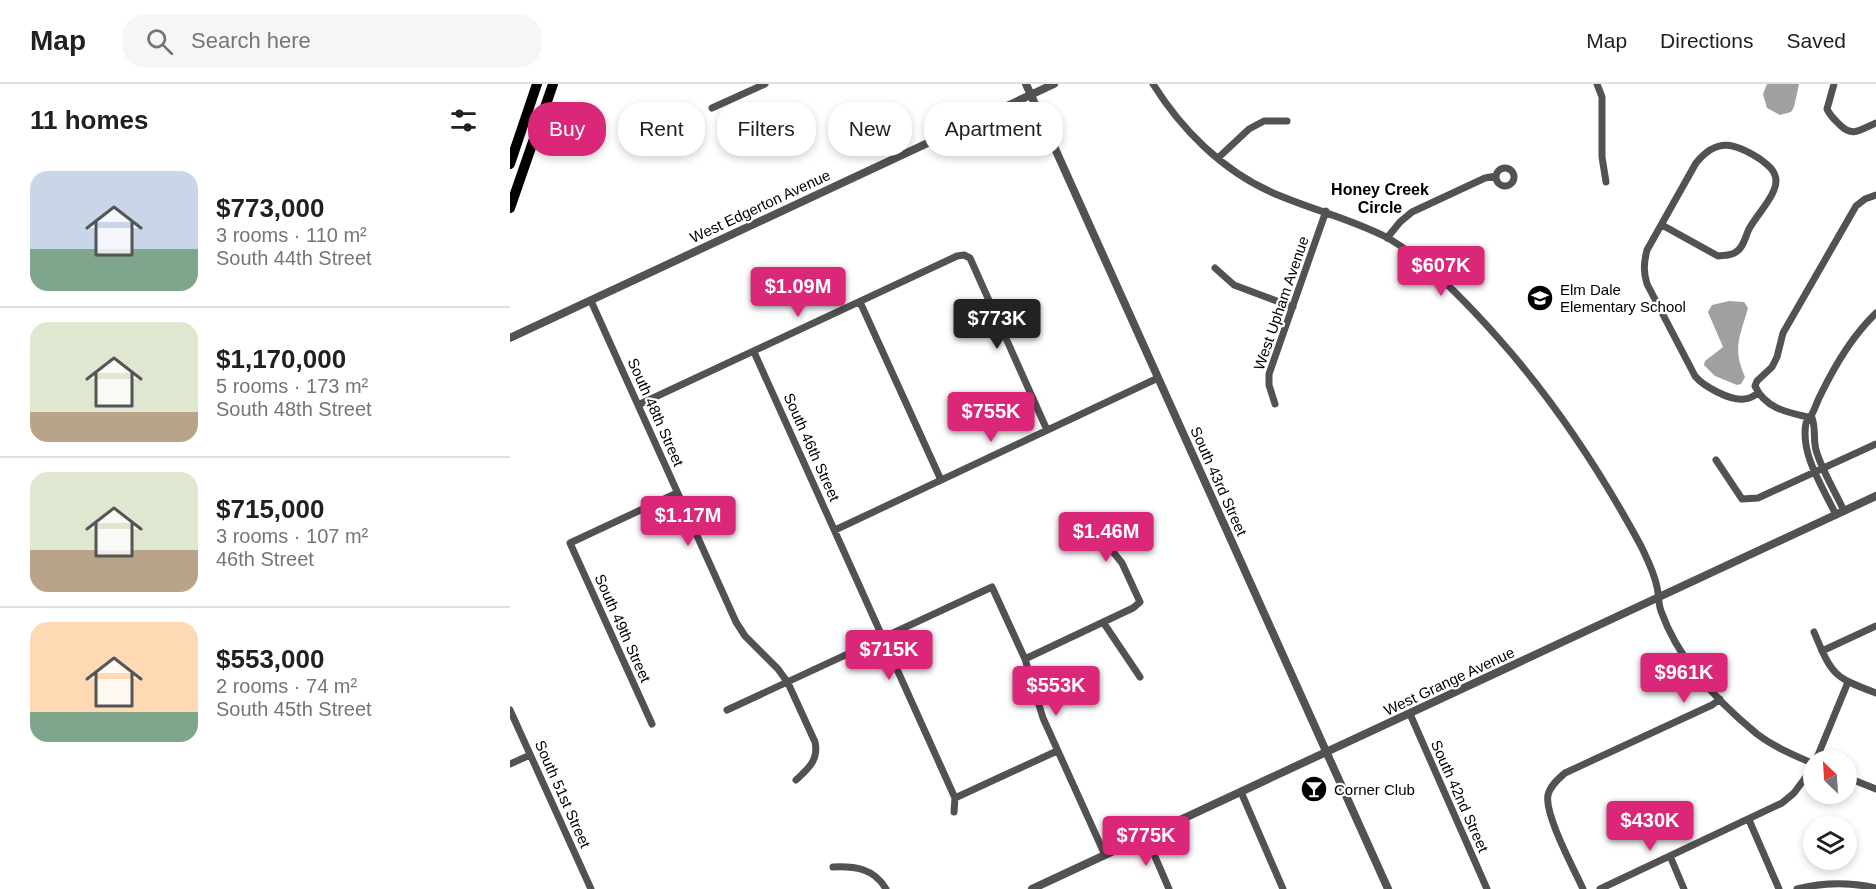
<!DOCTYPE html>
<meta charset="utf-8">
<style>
:root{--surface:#fff;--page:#f6f6f6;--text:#202124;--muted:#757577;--line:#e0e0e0;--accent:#db2777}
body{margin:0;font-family:Arial,sans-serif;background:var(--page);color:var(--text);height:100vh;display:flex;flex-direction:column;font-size:22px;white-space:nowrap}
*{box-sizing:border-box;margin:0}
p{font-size:20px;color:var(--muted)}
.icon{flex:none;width:33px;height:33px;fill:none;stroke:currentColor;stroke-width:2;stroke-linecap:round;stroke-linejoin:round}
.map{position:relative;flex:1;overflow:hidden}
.side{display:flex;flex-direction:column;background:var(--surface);width:510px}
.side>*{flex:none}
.hud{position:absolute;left:18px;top:18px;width:570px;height:54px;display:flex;gap:12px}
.needle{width:39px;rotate:335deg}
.fabs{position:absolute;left:1293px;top:666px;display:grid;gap:12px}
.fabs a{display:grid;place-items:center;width:54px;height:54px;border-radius:50%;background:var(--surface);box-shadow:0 3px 9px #0003;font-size:30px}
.price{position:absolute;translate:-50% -51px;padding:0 14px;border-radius:6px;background:var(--accent);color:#fff;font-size:20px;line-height:39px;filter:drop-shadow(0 2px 3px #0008)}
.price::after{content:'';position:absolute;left:50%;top:36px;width:18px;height:14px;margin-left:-9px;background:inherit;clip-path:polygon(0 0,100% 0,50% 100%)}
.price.active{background:#222;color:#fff}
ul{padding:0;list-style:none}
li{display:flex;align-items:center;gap:18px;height:150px;padding:0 30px}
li+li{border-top:2px solid var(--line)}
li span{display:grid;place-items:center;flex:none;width:168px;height:120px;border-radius:18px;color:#555}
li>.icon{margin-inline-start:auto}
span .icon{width:72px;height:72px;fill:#fffc;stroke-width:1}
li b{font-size:26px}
h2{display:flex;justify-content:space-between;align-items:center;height:72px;padding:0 30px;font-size:26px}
.pill{padding:0 21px;border-radius:24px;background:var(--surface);box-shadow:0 3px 9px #0003;font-size:21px;line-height:54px}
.pill.active{background:var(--accent);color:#fff}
header{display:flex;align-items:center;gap:36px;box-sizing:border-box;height:84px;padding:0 30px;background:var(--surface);border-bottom:2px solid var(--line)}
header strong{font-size:28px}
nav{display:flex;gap:33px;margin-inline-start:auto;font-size:21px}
.search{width:420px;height:54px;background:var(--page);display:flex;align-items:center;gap:15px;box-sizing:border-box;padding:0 21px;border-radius:24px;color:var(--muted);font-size:22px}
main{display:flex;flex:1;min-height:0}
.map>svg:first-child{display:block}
.water{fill:#a0a0a0}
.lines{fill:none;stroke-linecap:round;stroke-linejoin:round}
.minor{stroke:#525252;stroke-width:7}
.tertiary{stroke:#525252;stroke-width:8}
.primary{stroke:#000;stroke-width:10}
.labels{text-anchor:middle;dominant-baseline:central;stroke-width:4.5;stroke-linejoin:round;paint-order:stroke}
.street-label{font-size:15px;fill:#000;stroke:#fff}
.poi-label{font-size:15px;fill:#000;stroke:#fff;text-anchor:start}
.neighbourhood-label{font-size:16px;font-weight:bold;fill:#000;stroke:#fff}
</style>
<header>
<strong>Map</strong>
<div class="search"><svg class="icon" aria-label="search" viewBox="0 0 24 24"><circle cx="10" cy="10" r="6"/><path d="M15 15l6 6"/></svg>Search here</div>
<nav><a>Map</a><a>Directions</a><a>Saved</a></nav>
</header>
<main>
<section class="side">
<h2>11 homes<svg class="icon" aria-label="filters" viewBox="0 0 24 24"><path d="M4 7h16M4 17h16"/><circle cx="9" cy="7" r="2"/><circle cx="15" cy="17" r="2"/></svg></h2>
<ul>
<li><span style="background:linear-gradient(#c9d6e8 65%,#7fa58c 0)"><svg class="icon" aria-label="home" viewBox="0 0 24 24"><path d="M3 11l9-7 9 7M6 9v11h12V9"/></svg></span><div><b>$773,000</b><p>3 rooms · 110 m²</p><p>South 44th Street</p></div></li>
<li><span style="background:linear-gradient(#dfe7d0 75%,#b9a48a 0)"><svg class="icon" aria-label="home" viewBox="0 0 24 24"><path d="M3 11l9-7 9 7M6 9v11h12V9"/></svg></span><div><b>$1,170,000</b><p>5 rooms · 173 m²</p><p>South 48th Street</p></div></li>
<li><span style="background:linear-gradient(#dfe7d0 65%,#b9a48a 0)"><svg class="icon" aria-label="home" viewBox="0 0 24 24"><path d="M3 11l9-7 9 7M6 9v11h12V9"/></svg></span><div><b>$715,000</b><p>3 rooms · 107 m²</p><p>46th Street</p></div></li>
<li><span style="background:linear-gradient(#ffd9b3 75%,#7fa58c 0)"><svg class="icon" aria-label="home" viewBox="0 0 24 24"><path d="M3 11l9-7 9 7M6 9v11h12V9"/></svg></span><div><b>$553,000</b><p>2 rooms · 74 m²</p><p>South 45th Street</p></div></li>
</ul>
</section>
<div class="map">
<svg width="1366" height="805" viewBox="0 0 1366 805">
<rect width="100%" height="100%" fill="#fff"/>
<path class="water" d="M 1257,0 L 1289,0 L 1284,23 L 1281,28 L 1270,31 L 1257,24 L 1253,10 Z
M 1219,217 L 1234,218 L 1238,224 C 1230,253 1222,264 1235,293 L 1231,300 L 1227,301 L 1205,292 L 1194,281 L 1195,277 L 1213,263 L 1198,228 L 1202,221 Z"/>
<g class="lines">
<path class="minor" d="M 643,0 C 671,45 712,86 761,108 C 799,125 839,134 876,153 C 916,175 959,221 989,255 C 1045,318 1091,388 1131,462 C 1137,475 1144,488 1147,503 C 1149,511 1148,519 1151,527 C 1168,575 1208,618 1247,650 C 1264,663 1284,671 1304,680
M 1087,0 L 1092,13 L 1092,73 L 1096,98
M 1324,0 L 1317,25 C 1320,32 1325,36 1330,41 C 1343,54 1351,45 1366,39
M 202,24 L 255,0
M 708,74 L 739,45 L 754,37 L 777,37
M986 93a9 9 0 1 1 18 0a9 9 0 1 1-18 0Z
M 1152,141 L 1208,172 C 1214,171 1221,172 1226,168 C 1234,163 1235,153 1239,145 C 1247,131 1259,119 1264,106 C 1265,104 1266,98 1266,96 C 1265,86 1258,81 1250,75 C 1225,59 1207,53 1186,79 L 1137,166 C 1134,178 1133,187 1137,200 L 1185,292 C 1193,302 1220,317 1234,315 C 1239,315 1244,312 1248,309
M 877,154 L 890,138 L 902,128 L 975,94 L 986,92
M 705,184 L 724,201 L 783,223
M 81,217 L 226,538 L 235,552 L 268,585 L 278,599 L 305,658 C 309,676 298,685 286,696
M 350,218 L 431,396
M 244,268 L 445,714 L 444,728
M 765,320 L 759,301 L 759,290 L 816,127
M 128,321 L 447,172 L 454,171 L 460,174 L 537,346
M 1302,334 C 1280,329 1255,325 1245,302 L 1247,297 L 1262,283 L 1267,273 L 1273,249 L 1346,122 L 1355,115 L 1366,111
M 1302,334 C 1306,344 1303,355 1306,366 C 1312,387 1325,407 1334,427
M 1206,376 L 1232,415 L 1248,414 L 1366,360
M 1326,431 C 1313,403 1290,371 1296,339 C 1304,331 1305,321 1311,310 C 1325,281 1342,252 1366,229
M 325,446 L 648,294
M 593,538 L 630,593
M 1304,548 C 1322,591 1323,593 1366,609
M 1312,567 L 1366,542
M 515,575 L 623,524 L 630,518 L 612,479 L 575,433
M 0,626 L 81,805
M 217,626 L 482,503 L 515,575 L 533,634 L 595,771
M 900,630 L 977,805
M 142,640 L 60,459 L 167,409
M 1306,676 L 1338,598
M 0,680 L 20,671
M 1336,693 L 1366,705
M 731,708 L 773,805
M 445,714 L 547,667
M 1239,736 L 1269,805
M 636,752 L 659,805
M 1160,772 L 1174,805
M 323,783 C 344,782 364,784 376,805
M 1073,805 C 1064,785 1034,730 1038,711 C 1040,702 1048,695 1055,689 L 1202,621 L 1210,615
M 1090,805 L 1272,719 L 1284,709 L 1304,682
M 1287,805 C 1315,798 1339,798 1366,804"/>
<path class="tertiary" d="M 516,0 L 878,805
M 0,254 L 544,0
M 522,805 L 1366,412"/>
<path class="primary" d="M 0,80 L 27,0
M 0,124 L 43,0"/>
</g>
<defs>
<symbol id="school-disc" viewBox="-11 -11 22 22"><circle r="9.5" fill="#000" stroke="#fff"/><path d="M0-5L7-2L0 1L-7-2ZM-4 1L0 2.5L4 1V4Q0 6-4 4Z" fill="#fff"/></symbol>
<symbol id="bar-disc" viewBox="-11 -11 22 22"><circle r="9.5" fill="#000" stroke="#fff"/><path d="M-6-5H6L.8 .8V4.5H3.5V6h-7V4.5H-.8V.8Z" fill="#fff"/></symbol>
</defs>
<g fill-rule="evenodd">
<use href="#school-disc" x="1015" y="199" width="30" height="30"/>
<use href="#bar-disc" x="789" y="690" width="30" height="30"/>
</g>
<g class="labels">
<g class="street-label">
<text transform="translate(250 122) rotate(-25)">West Edgerton Avenue</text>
<text transform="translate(771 219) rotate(-71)">West Upham Avenue</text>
<text transform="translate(146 328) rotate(66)">South 48th Street</text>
<text transform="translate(302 363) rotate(66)">South 46th Street</text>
<text transform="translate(709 397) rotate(66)">South 43rd Street</text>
<text transform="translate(113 544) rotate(66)">South 49th Street</text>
<text transform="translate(939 597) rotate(-25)">West Grange Avenue</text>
<text transform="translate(53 710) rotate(66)">South 51st Street</text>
<text transform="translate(950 712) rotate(66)">South 42nd Street</text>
</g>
<g class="poi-label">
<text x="1050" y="205">Elm Dale<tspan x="1050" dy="17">Elementary School</tspan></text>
<text x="824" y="705">Corner Club</text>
</g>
<g class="neighbourhood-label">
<text x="870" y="105">Honey Creek<tspan x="870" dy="18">Circle</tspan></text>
</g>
</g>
</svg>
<div class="fabs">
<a><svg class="needle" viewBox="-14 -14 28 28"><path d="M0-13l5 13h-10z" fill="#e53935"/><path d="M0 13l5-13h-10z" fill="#757577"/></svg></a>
<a><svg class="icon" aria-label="layers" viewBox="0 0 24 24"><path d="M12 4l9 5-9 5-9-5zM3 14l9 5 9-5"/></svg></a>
</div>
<b class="price" style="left:931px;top:213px">$607K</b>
<b class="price" style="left:288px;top:234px">$1.09M</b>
<b class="price active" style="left:487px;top:266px">$773K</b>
<b class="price" style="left:481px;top:359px">$755K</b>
<b class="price" style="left:178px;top:463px">$1.17M</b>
<b class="price" style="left:596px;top:479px">$1.46M</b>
<b class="price" style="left:379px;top:597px">$715K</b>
<b class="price" style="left:1174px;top:620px">$961K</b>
<b class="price" style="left:546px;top:633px">$553K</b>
<b class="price" style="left:1140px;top:768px">$430K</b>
<b class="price" style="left:636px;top:783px">$775K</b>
<div class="hud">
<a class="pill active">Buy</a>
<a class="pill">Rent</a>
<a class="pill">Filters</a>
<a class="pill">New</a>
<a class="pill">Apartment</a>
</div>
</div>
</main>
